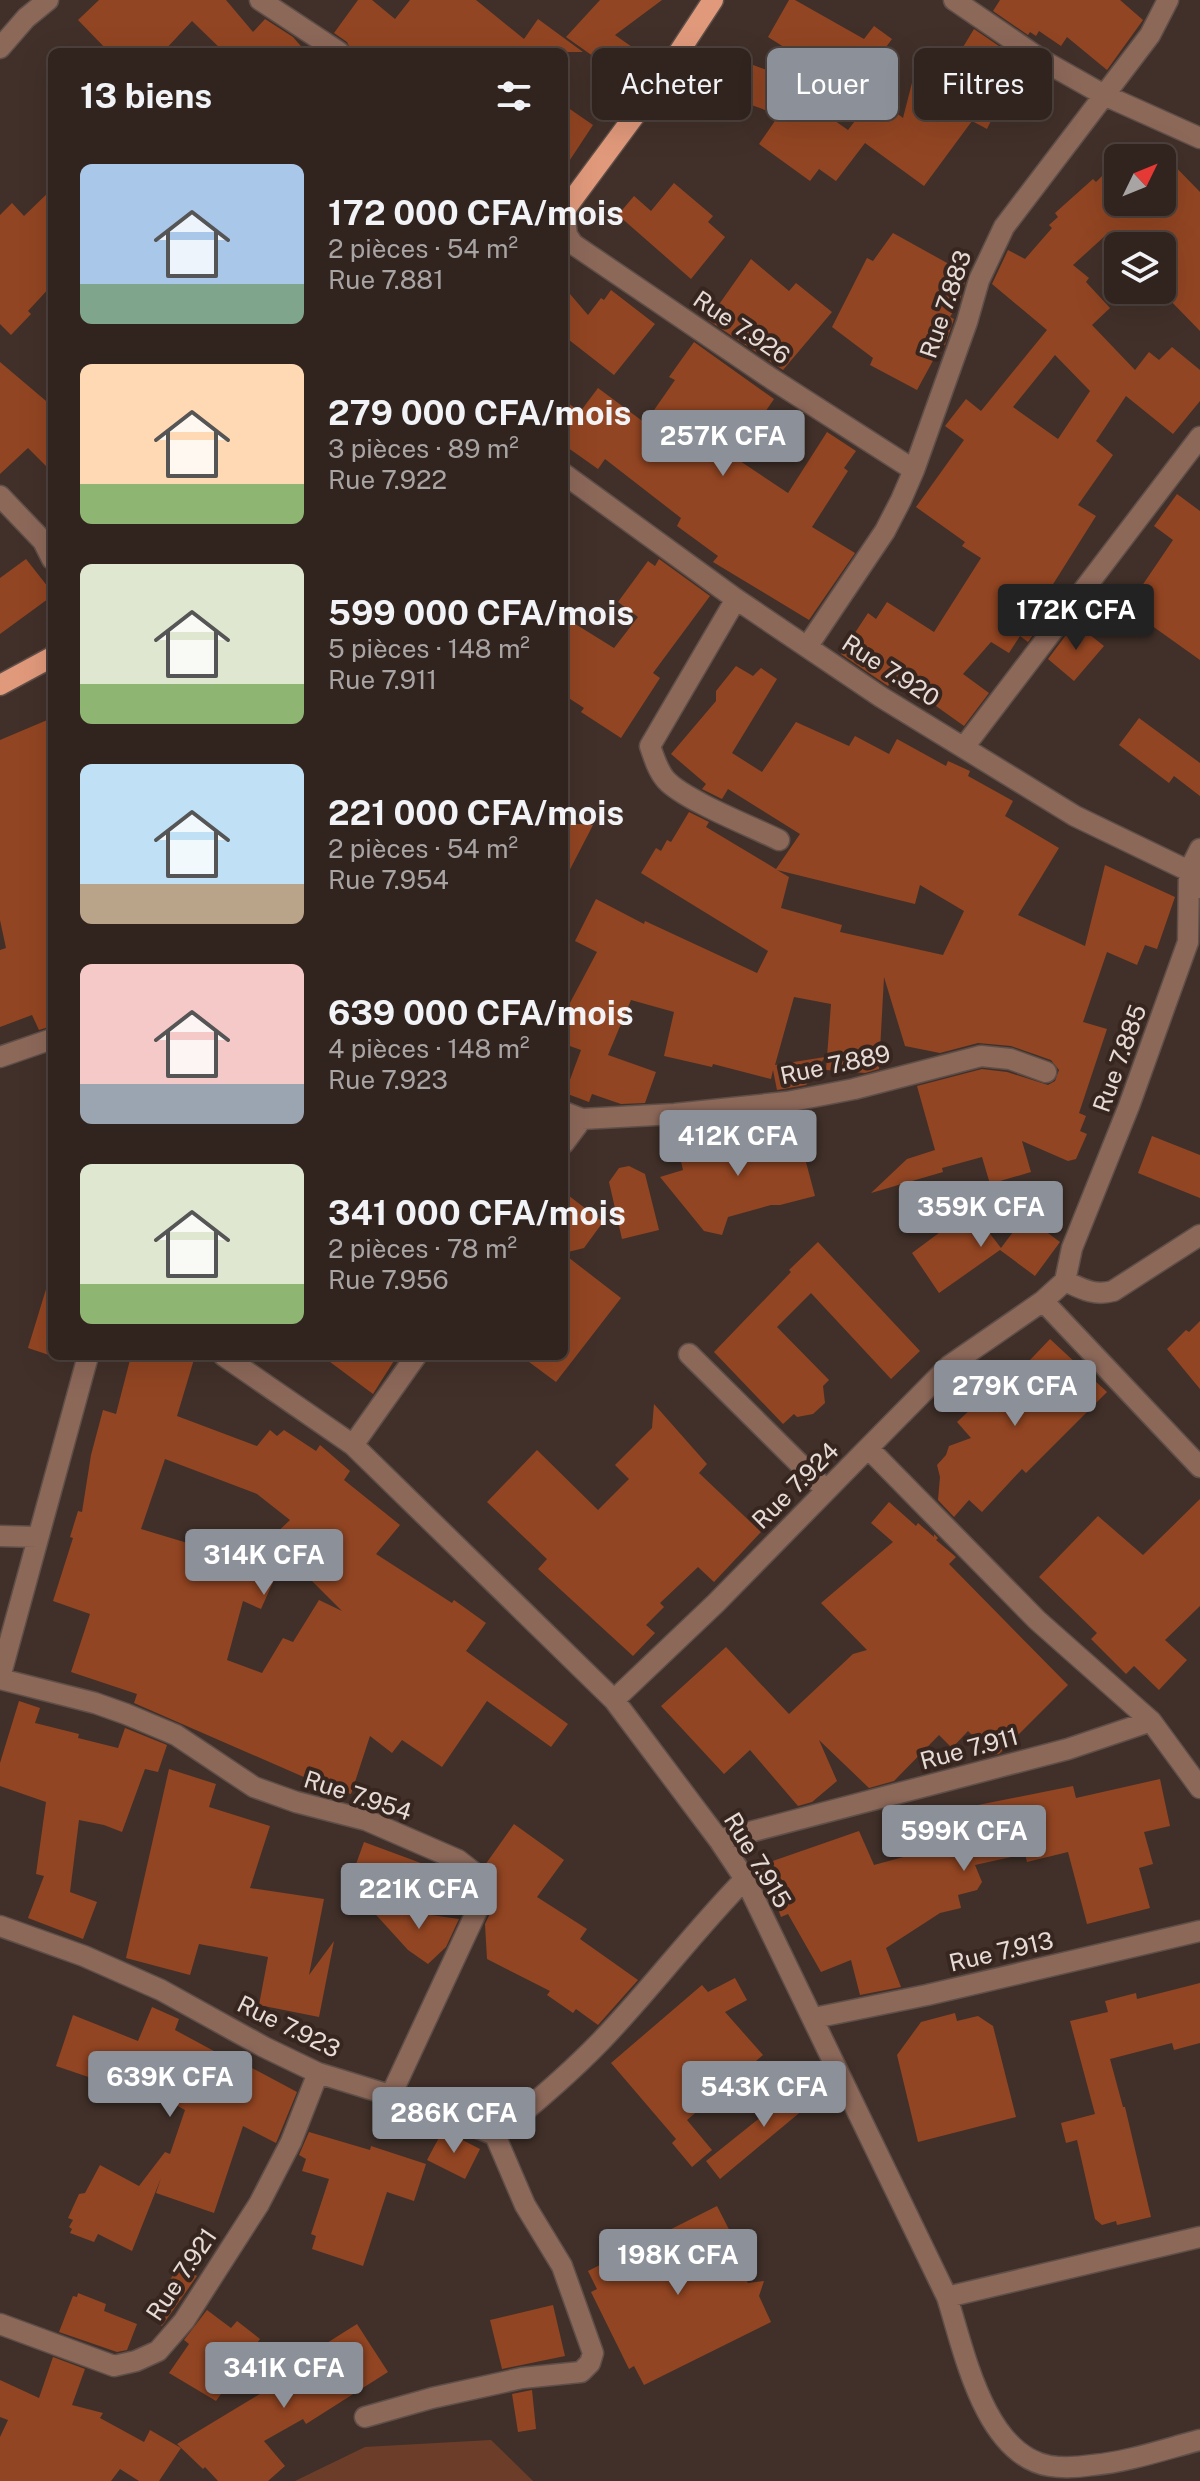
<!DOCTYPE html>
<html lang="fr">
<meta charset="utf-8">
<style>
:root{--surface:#31241f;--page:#3d302c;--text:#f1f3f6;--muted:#a8a4a4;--line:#4c413d;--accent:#8c9099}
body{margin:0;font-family:"Public Sans",sans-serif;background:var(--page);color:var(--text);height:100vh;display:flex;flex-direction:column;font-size:30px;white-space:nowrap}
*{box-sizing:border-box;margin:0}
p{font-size:26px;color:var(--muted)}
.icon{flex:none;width:44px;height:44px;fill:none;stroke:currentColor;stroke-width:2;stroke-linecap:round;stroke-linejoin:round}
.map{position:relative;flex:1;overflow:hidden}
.side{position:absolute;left:48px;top:48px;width:520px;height:1312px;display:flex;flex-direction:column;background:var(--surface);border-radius:12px;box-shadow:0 8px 32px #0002,0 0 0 2px var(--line)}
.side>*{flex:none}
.hud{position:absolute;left:592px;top:48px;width:488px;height:72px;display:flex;gap:16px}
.needle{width:52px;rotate:47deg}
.controls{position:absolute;left:1104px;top:144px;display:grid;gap:16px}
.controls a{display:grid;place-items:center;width:72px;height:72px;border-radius:12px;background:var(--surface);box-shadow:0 8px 32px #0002,0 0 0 2px var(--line);font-size:40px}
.price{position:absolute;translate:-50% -68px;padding:0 18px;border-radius:8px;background:var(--accent);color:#fff;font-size:26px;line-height:52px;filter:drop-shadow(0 2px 4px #0008)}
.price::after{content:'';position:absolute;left:50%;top:48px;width:24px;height:18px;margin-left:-12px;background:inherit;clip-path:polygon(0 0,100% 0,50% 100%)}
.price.current{background:#222;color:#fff}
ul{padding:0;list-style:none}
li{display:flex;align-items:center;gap:24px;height:200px;padding:0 32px}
li span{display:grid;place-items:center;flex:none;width:224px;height:160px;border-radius:12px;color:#555}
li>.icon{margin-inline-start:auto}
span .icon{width:96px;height:96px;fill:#fffc;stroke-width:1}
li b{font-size:34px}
h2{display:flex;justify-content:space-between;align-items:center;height:96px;padding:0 32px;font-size:34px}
.pill{padding:0 28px;border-radius:12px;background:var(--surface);box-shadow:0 8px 32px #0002,0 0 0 2px var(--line);font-size:28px;line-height:72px}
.pill.current{background:var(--accent);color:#fff}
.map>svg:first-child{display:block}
.green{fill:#6c3e2a}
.building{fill:#924522;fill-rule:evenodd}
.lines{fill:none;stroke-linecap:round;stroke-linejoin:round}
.minor-casing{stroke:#5f4f48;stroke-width:23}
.major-casing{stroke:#5f4f48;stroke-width:23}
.minor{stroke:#8c6859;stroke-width:20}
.major{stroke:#e1997b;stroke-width:20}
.labels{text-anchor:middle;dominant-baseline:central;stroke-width:8;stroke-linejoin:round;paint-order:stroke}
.street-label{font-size:24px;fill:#e6dbd6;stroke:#37261f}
</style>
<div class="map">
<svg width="1200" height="2481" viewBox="0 0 1200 2481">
<rect width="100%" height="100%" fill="#413029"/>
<path class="green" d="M 491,2440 L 533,2481 L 295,2481 L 365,2447 Z"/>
<path class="building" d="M 99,0 L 226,0 L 253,32 L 265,19 L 293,37 L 306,52 L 224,52 L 192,21 L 163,52 L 109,52 L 78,20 Z
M 358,0 L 372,0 L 395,19 L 410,0 L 476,0 L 524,39 L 538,19 L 583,52 L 352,52 L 347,42 L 334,33 Z
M 600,0 L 662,0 L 615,35 L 652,61 L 635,86 L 566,37 Z
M 789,0 L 795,0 L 864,39 L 874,26 L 892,39 L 861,81 L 835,62 L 828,75 L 768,37 Z
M 1000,0 L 1120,0 L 1143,20 L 1107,70 L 1067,37 L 1061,46 L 1039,31 L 1036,36 L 1030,32 L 1028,35 L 993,11 Z
M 974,29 L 1015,57 L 991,97 L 1000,102 L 987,129 L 972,121 L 924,186 L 865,143 L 836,181 L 819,169 L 810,181 L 759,144 L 779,115 L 715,92 L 728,56 L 820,89 L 811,104 L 848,130 L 874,96 L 903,118 L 916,67 L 946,75 Z
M 564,105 L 593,125 L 564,169 Z
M 1162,153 L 1200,192 L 1200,331 L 1162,292 L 1162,246 L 1118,248 L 1106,235 L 1073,265 L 1089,278 L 1086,282 L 1110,308 L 1092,325 L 1135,370 L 1149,352 L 1159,360 L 1172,347 L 1200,370 L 1200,401 L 1173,434 L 1126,396 L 1096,441 L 1113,455 L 1078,505 L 1096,516 L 1050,589 L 1061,596 L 1028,642 L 1020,636 L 1009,653 L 991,642 L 963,674 L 989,693 L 964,726 L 894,676 L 888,686 L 841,654 L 868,613 L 876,619 L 887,602 L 934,632 L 981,558 L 962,546 L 965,542 L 916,507 L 964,440 L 945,426 L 966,399 L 981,411 L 1047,330 L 992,284 L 1008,250 L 1025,259 L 1052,228 L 1049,225 L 1058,217 L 1055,213 L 1093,179 L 1096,182 L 1105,173 L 1118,188 L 1118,202 L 1162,202 ZM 1055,355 L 1090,391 L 1058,439 L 1013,407 Z
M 674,183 L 713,216 L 708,222 L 725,237 L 691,279 L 618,215 L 634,196 L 651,211 Z
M 52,189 L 52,285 L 28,311 L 31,314 L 11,335 L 0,324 L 0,215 L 12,203 L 24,216 Z
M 893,233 L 967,274 L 960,300 L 950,317 L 954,319 L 945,345 L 942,344 L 917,390 L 870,365 L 873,358 L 832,327 L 867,258 L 873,261 Z
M 751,259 L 789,291 L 796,283 L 832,312 L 783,370 L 708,320 Z
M 564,287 L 588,315 L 601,298 L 604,300 L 611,290 L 655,324 L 614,375 L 564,336 Z
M 694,342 L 774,399 L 734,457 L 788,493 L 827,432 L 856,451 L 844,468 L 848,471 L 812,527 L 855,553 L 809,620 L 713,562 L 718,556 L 677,526 L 681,518 L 605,459 L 598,469 L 564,445 L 564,400 L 580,412 L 598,388 L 645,423 L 675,380 L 669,377 Z
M 0,362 L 52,406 L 52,472 L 28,448 L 0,474 Z
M 1177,494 L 1200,511 L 1200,660 L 1127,608 L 1173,540 L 1154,526 Z
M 26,559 L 52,592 L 52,596 L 0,634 L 0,578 Z
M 659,559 L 710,596 L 653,673 L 660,678 L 621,738 L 581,712 L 584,708 L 564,695 L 564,617 L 614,648 L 638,617 L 618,602 L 648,561 L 655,566 Z
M 1075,623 L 1104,646 L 1074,681 L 1048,659 Z
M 736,666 L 753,676 L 761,668 L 777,679 L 732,753 L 762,772 L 796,722 L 849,746 L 855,736 L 889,754 L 897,739 L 946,766 L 948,761 L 970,771 L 968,776 L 1013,801 L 1005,816 L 1059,848 L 1018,915 L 1085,946 L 1105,865 L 1175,897 L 1157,949 L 1145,945 L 1137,965 L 1107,952 L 1083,1022 L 1107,1029 L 1079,1113 L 1086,1116 L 1080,1131 L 1087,1134 L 1076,1159 L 1068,1161 L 1022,1141 L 1031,1172 L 990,1184 L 982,1157 L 942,1168 L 943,1172 L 871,1193 L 907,1159 L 935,1150 L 917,1086 L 982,1069 L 1007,1072 L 1048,1085 L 1055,1081 L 1059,1070 L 1051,1060 L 1011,1046 L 978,1043 L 940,1053 L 905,1046 L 884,977 L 879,1069 L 865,1073 L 826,1070 L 831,1004 L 794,997 L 775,1065 L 825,1057 L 806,1085 L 777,1090 L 773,1070 L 771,1079 L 713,1064 L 712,1067 L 664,1056 L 674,1012 L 631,1000 L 608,1055 L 656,1072 L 645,1103 L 621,1104 L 592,1094 L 589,1102 L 565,1093 L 581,1050 L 564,1044 L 564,1014 L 597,952 L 575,941 L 596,899 L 644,924 L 645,921 L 757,973 L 768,951 L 641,873 L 656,848 L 661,851 L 667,840 L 671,842 L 689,812 L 709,822 L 706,827 L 776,869 L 800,834 L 728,789 L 722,799 L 702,789 L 706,784 L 671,754 L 716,701 L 716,691 ZM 777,870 L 915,904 L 920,885 L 964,911 L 943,955 L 840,932 L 842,925 L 781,908 L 789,877 Z
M 52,718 L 52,1026 L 39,1030 L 32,1015 L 0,1027 L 0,950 L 6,948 L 0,920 L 0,740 Z
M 1139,718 L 1200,763 L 1200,796 L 1174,776 L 1169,783 L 1119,745 Z
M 564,823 L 593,825 L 564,881 Z
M 798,1132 L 815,1196 L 780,1205 L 771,1205 L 728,1217 L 722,1235 L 704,1231 L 660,1177 L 683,1170 L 677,1145 L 723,1133 L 741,1147 Z
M 1152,1136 L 1200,1155 L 1200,1198 L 1138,1173 Z
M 629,1166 L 645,1174 L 659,1230 L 622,1239 L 609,1182 L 619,1168 Z
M 564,1192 L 603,1222 L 584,1248 L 564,1253 Z
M 971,1209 L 1001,1248 L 1025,1216 L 1060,1242 L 1035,1276 L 1000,1250 L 939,1293 L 912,1253 Z
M 818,1242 L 920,1351 L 891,1379 L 811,1293 L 777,1327 L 829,1380 L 823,1386 L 825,1403 L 813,1414 L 797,1417 L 794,1414 L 783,1424 L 714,1352 L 791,1272 L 789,1270 Z
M 564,1254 L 621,1298 L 556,1382 L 521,1356 L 564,1356 Z
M 47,1286 L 52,1286 L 52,1356 L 28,1348 Z
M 1200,1321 L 1200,1389 L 1167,1349 L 1186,1330 L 1189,1332 Z
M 1050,1339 L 1107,1392 L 1026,1473 L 1022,1469 L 982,1512 L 969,1500 L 954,1517 L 938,1500 L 940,1477 L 937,1465 L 946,1455 L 949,1446 L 971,1438 L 957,1422 L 1008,1374 L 1012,1379 Z
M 131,1356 L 195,1356 L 177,1416 L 257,1446 L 270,1430 L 277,1436 L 284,1430 L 316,1451 L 320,1445 L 350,1471 L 344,1480 L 400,1525 L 376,1554 L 452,1603 L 454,1600 L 486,1623 L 466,1651 L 568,1724 L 551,1747 L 487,1701 L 442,1767 L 402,1740 L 392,1753 L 370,1736 L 351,1794 L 329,1788 L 134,1703 L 137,1694 L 71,1672 L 90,1614 L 53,1601 L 73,1538 L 70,1537 L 78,1511 L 82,1512 L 91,1455 L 103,1410 L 116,1414 ZM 165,1459 L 257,1494 L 290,1520 L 270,1539 L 342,1611 L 319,1600 L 293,1642 L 283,1638 L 262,1673 L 227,1660 L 243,1601 L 261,1609 L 274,1580 L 214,1551 L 141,1529 Z
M 322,1356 L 397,1356 L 373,1394 Z
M 654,1404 L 707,1464 L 699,1473 L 761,1532 L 714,1582 L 698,1567 L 660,1603 L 664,1607 L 646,1625 L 655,1633 L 633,1656 L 538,1569 L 547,1559 L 487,1502 L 537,1450 L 598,1510 L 629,1479 L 615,1465 L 652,1428 Z
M 1200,1499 L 1200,1606 L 1165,1640 L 1187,1660 L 1159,1690 L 1134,1666 L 1126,1674 L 1091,1639 L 1097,1633 L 1039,1577 L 1098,1516 L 1143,1555 Z
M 889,1502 L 916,1526 L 918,1523 L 934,1537 L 934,1534 L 938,1538 L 936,1540 L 956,1557 L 949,1564 L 1068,1685 L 999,1754 L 992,1755 L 968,1731 L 952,1748 L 939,1735 L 894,1781 L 869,1788 L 819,1740 L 837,1781 L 812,1802 L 798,1806 L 750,1750 L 724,1774 L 661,1706 L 726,1647 L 789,1714 L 853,1654 L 867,1650 L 821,1603 L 893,1542 L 871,1523 Z
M 19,1701 L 40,1708 L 35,1723 L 79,1734 L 78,1738 L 118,1748 L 125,1728 L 167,1745 L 158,1772 L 145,1769 L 122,1832 L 104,1825 L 79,1820 L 70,1892 L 97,1902 L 83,1939 L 28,1918 L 44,1876 L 36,1874 L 46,1802 L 0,1786 L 0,1763 Z
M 169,1769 L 216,1784 L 209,1807 L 270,1826 L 250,1888 L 324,1899 L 309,1975 L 334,1941 L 319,2017 L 259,2005 L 268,1957 L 199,1944 L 190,1975 L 126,1958 Z
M 1160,1779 L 1170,1826 L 1144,1832 L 1153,1864 L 1139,1868 L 1150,1908 L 1087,1924 L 1068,1852 L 1027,1862 L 1025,1854 L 975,1865 L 982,1882 L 977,1890 L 958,1895 L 961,1908 L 940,1913 L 886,1948 L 901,1987 L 860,1995 L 851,1960 L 821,1972 L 788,1914 L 781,1917 L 761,1865 L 859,1831 L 874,1865 L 980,1836 L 973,1806 L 1073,1786 L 1076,1798 Z
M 514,1824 L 564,1860 L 537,1897 L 587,1929 L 580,1939 L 638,1980 L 598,2025 L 576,2009 L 573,2013 L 547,1995 L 550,1991 L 487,1959 L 485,1924 L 493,1907 L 494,1888 L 485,1865 Z
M 364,1842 L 437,1869 L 466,1891 L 468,1889 L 465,1905 L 356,1864 Z
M 368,1906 L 459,1919 L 446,1947 L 428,1964 L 408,1950 Z
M 735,1978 L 747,2000 L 725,2012 L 763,2055 L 687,2120 L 712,2150 L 692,2167 L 672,2143 L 676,2139 L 611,2063 L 702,1985 L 708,1992 Z
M 1200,1983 L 1200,2043 L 1174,2050 L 1172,2043 L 1110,2059 L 1123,2107 L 1125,2107 L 1151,2217 L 1117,2225 L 1116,2221 L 1102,2225 L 1095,2219 L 1077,2140 L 1066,2143 L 1061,2123 L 1095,2114 L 1070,2021 L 1108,2012 L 1105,2001 L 1136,1993 L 1137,1999 Z
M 152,2007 L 179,2019 L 175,2030 L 251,2071 L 252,2068 L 297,2092 L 276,2143 L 243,2126 L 214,2213 L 156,2193 L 161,2178 L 132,2251 L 98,2234 L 94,2242 L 70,2233 L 72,2229 L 69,2227 L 73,2220 L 68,2218 L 79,2194 L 85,2193 L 100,2165 L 139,2186 L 165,2152 L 170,2154 L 185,2110 L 148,2090 L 145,2097 L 112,2083 L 112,2085 L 56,2066 L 73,2015 L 138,2041 Z
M 955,2013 L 957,2021 L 978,2016 L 993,2026 L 1016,2117 L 918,2142 L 897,2055 L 921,2022 Z
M 811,2077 L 822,2094 L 720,2179 L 706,2161 Z
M 443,2130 L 480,2149 L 465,2179 L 427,2160 Z
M 309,2132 L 370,2150 L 371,2146 L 426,2164 L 414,2201 L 387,2192 L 363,2266 L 312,2249 L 316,2236 L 311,2234 L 329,2179 L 302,2171 L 306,2159 L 299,2155 Z
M 717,2206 L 738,2247 L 733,2253 L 748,2283 L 764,2281 L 759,2296 L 771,2322 L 644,2385 L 634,2366 L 629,2369 L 591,2292 L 597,2289 L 588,2271 Z
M 180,2265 L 197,2276 L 162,2326 L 146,2315 Z
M 78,2293 L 106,2304 L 104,2311 L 137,2324 L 127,2350 L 117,2352 L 59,2332 L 73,2296 L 77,2297 Z
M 553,2305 L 565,2356 L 502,2369 L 490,2320 Z
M 207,2310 L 231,2328 L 237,2321 L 260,2339 L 216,2401 L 169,2373 L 189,2344 L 184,2340 Z
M 357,2324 L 388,2372 L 306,2424 L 303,2419 L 264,2441 L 285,2466 L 268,2481 L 218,2481 L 205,2467 L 203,2469 L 177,2444 L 316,2360 L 311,2353 Z
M 53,2357 L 85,2369 L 72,2405 L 103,2413 L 100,2418 L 144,2442 L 150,2430 L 181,2448 L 159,2481 L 139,2481 L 120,2469 L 111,2481 L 0,2481 L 0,2437 L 8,2420 L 0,2417 L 0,2380 L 39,2398 Z
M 532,2390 L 536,2429 L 518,2432 L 512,2394 Z"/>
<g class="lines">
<defs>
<path id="minor" d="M 260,0 L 339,52
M 954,0 L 1042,60 L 1104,95 L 1200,138
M 0,48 L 26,18 L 48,0
M 564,210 L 567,235 L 573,244 L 772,379 L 914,470
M 564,474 L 736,599 L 881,697 L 1075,816 L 1189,871 L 1200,888
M 0,496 L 43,541 L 52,559
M 736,599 L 650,746 C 654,758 658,771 666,780 C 684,800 753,827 779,840
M 807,647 L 885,531 L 901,500 L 914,470 L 967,322 L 979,280 L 1004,227 L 1150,35 L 1168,0
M 964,747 L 1200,437
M 0,1057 L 52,1039
M 564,1112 L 582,1119 L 564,1143
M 582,1119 L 674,1114 L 787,1102 L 854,1089 L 981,1056 L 1010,1059 L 1046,1072
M 1065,1281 L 1072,1248 L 1129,1106 L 1188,942 L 1189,871 L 1200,849
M 1043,1301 L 1200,1467
M 689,1354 L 826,1490
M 224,1356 L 353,1445 L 614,1700 L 719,1840 L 745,1879 L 947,2297 L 1200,2237
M 353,1445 L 416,1356
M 868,1448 L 949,1366 L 1043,1301 L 1065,1281 C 1082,1289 1094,1296 1113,1291 L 1200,1235
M 0,1536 L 38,1537
M 0,1677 L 88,1356
M 0,1679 L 95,1703 L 126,1714 L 176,1735 L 254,1787 L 296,1802 L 366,1820 L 458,1860 L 476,1874 L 481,1888 L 481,1902 L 391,2095
M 614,1700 L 716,1603 L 868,1448 L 1037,1620 L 1151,1721
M 719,1840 L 1068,1749 L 1151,1721 L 1200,1788
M 0,1926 L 84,1956 L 161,1990 L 264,2047 L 318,2073 L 419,2104 L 495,2135 C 533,2105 568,2075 601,2041 C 651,1989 694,1931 745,1879
M 814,2018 L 927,1995 L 1200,1931
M 947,2297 C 964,2350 984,2455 1050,2466 C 1063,2468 1080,2467 1093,2465 C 1128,2462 1165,2449 1200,2440
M 0,2324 L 114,2366 L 136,2361 L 158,2351 L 184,2321 L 259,2204 L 291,2142 L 318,2073
M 365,2417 L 432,2398 L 522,2378 L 581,2372 L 590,2363 L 593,2353 L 562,2266 L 525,2205 L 495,2135"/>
<path id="major" d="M 564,211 L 658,84 L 713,0
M 0,685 L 52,657"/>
</defs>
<use href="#minor" class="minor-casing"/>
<use href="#major" class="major-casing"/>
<use href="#minor" class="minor"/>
<use href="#major" class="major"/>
</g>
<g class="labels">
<g class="street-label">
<text transform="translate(945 304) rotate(-71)">Rue 7.883</text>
<text transform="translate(742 327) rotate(34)">Rue 7.926</text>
<text transform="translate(891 670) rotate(33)">Rue 7.920</text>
<text transform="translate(1119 1058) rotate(-70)">Rue 7.885</text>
<text transform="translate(835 1064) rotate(-12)">Rue 7.889</text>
<text transform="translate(795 1485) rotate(-45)">Rue 7.924</text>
<text transform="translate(969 1748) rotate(-15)">Rue 7.911</text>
<text transform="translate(358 1795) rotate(18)">Rue 7.954</text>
<text transform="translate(758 1860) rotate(59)">Rue 7.915</text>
<text transform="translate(1001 1951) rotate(-13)">Rue 7.913</text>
<text transform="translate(289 2026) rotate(26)">Rue 7.923</text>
<text transform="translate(181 2274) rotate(-56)">Rue 7.921</text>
</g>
</g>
</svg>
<div class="controls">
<a><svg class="needle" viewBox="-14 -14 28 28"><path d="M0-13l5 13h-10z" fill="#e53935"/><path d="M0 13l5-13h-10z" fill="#a8a4a4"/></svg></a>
<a><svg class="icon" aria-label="layers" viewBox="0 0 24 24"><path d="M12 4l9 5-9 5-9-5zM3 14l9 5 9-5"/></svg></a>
</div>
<b class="price" style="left:723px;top:478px">257K CFA</b>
<b class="price current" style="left:1076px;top:652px">172K CFA</b>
<b class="price" style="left:738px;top:1178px">412K CFA</b>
<b class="price" style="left:981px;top:1249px">359K CFA</b>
<b class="price" style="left:1015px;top:1428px">279K CFA</b>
<b class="price" style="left:264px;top:1597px">314K CFA</b>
<b class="price" style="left:964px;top:1873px">599K CFA</b>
<b class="price" style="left:419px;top:1931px">221K CFA</b>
<b class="price" style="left:170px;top:2119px">639K CFA</b>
<b class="price" style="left:764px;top:2129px">543K CFA</b>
<b class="price" style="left:454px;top:2155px">286K CFA</b>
<b class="price" style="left:678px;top:2297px">198K CFA</b>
<b class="price" style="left:284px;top:2410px">341K CFA</b>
<div class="hud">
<a class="pill">Acheter</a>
<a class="pill current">Louer</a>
<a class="pill">Filtres</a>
</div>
<section class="side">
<h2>13 biens<svg class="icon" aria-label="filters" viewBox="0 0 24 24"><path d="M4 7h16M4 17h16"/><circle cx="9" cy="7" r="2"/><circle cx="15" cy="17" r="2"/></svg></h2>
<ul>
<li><span style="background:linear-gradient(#a9c7e8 75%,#7fa58c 0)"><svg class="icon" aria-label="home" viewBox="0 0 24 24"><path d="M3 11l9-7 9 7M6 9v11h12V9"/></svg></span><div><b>172 000 CFA/mois</b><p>2 pièces · 54 m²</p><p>Rue 7.881</p></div></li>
<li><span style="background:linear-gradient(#ffd9b3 75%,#8fb573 0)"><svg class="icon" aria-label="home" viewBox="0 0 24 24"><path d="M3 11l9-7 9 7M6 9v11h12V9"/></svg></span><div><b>279 000 CFA/mois</b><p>3 pièces · 89 m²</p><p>Rue 7.922</p></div></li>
<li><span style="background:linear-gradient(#dfe7d0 75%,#8fb573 0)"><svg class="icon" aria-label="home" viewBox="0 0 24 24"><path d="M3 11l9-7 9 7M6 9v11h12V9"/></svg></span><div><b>599 000 CFA/mois</b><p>5 pièces · 148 m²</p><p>Rue 7.911</p></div></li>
<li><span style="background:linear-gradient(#bfe0f5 75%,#b9a48a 0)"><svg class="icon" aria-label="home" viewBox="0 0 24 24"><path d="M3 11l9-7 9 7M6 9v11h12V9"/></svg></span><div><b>221 000 CFA/mois</b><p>2 pièces · 54 m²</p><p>Rue 7.954</p></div></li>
<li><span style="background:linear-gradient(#f6c9c9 75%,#9aa5b1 0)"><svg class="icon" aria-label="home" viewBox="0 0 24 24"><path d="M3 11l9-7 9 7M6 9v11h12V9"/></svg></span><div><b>639 000 CFA/mois</b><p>4 pièces · 148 m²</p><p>Rue 7.923</p></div></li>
<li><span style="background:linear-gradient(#dfe7d0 75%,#8fb573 0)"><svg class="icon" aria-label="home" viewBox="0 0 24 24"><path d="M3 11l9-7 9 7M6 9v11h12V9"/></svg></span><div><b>341 000 CFA/mois</b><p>2 pièces · 78 m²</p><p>Rue 7.956</p></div></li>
</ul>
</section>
</div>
